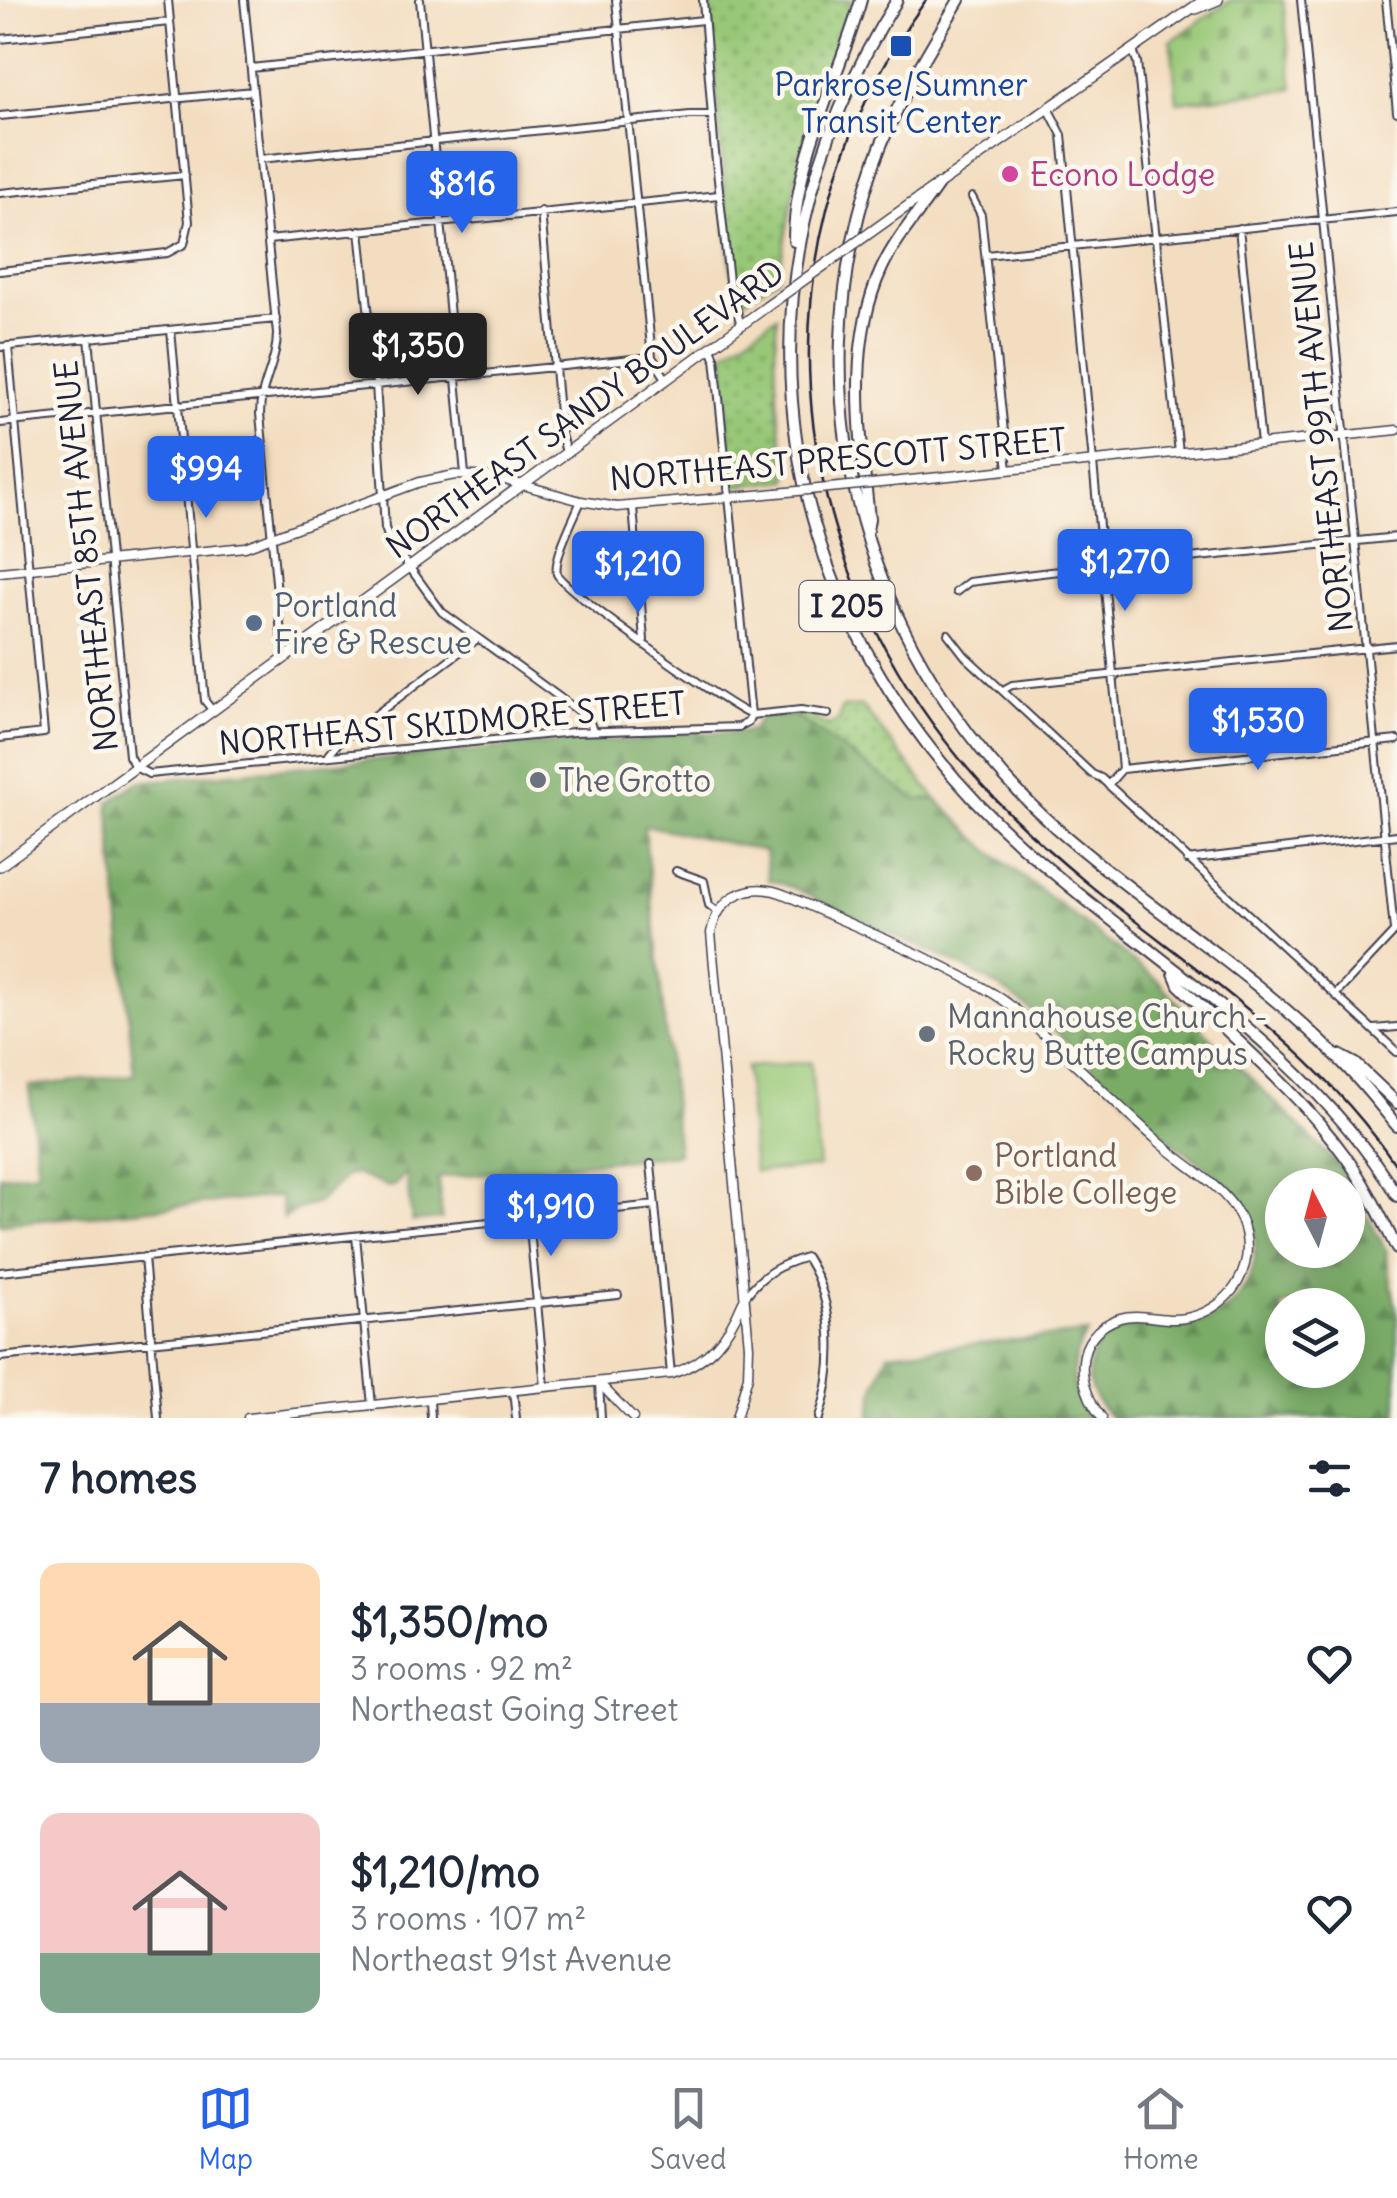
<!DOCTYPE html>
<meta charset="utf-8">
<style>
:root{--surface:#fff;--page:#f2f2f3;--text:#1f2937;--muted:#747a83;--line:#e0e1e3;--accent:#2563eb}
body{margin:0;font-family:Delius,sans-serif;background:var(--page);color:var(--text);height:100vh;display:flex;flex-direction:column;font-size:38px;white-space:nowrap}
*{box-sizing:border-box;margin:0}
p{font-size:32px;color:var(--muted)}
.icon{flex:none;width:55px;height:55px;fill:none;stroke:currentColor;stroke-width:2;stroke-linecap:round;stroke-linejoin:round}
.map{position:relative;height:1418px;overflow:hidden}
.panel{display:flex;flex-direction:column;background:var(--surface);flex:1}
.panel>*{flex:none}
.needle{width:65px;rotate:354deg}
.controls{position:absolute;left:1265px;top:1168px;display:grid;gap:20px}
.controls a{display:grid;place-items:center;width:100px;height:100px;border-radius:50%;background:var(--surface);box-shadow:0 5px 25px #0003;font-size:50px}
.price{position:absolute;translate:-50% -85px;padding:0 22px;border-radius:10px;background:var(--accent);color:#fff;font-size:32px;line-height:65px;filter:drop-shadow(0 2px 5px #0008)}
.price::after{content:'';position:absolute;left:50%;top:60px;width:30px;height:22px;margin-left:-15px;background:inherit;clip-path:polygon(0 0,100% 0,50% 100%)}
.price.current{background:#222;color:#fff}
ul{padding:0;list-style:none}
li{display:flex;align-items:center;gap:30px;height:250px;padding:0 40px}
li span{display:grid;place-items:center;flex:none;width:280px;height:200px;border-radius:20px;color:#555}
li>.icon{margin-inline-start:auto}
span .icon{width:120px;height:120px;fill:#fffc;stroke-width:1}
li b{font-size:42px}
h2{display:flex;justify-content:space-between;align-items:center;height:120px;padding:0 40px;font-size:42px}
.dock{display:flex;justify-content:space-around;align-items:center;height:140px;border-top:2px solid var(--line);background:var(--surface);font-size:28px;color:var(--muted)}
.dock a{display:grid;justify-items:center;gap:5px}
.dock .current{color:var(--accent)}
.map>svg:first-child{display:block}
.grass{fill:url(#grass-dots);stroke:#5d7559;stroke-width:2.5}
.forest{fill:url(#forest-firs);stroke:#4e6752;stroke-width:2.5;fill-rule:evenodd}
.cemetery{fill:url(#cemetery-stones);stroke:#5d7559;stroke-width:2.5}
.park{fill:#98c877;stroke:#5d7559;stroke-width:2.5}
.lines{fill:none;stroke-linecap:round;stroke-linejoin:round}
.minor-casing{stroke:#413e4f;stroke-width:10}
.tertiary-casing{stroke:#413e4f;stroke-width:11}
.primary-casing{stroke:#413e4f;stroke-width:12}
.motorway-casing{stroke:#413e4f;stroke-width:14}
.minor{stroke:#fff;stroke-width:6}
.tertiary{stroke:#fff;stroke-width:8}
.primary{stroke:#fff;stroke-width:9}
.motorway{stroke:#fff;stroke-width:10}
.tram{stroke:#22223b;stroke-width:2.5}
.tertiary-bridge-casing{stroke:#413e4f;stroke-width:11;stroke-linecap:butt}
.primary-bridge-casing{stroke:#413e4f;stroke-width:12;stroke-linecap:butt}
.tertiary-bridge{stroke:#fff;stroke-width:8}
.primary-bridge{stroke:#fff;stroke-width:9}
.transit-dot{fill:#1a4fb4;stroke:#fbf7ec;stroke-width:4}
.hotel-dot{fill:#d1479c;stroke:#fbf7ec;stroke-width:4}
.service-dot{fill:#5c6f8a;stroke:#fbf7ec;stroke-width:4}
.worship-dot{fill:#6b7280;stroke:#fbf7ec;stroke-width:4}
.education-dot{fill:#8d6e63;stroke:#fbf7ec;stroke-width:4}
.labels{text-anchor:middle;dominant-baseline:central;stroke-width:9;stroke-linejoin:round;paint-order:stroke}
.shield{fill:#fbf7ec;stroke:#636270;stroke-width:2.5}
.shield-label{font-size:30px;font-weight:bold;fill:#22223b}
.transit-label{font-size:32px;fill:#164399;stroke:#fbf7ec}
.hotel-label{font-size:32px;fill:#b23c85;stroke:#fbf7ec;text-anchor:start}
.street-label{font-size:32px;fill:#22223b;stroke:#fbf7ec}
.service-label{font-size:32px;fill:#4e5e75;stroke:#fbf7ec;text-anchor:start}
.worship-label{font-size:32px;fill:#5b616d;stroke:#fbf7ec;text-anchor:start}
.education-label{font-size:32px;fill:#785e54;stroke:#fbf7ec;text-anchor:start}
</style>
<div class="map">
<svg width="1397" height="1418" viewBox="0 0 1397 1418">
<defs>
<pattern id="grass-dots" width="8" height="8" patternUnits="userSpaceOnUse" patternTransform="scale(2.5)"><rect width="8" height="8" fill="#98c877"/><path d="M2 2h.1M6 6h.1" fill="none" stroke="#7ca263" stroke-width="1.8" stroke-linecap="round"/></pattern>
<pattern id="forest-firs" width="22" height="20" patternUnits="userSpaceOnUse" patternTransform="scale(2.5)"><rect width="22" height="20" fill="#7aac68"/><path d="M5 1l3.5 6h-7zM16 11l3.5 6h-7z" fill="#648c57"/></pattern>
<pattern id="cemetery-stones" width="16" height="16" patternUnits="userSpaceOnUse" patternTransform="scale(2.5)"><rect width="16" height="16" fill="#98c877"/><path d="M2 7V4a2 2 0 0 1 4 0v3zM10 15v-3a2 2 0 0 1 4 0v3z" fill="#7ca263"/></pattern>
</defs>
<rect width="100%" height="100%" fill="#fbf7ec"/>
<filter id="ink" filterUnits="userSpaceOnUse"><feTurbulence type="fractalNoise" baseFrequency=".01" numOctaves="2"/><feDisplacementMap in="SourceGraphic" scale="20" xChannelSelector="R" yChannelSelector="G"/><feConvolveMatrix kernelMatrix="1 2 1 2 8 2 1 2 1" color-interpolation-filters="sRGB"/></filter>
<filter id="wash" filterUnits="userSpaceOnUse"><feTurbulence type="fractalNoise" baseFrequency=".0048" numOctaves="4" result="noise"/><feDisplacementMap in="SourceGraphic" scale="40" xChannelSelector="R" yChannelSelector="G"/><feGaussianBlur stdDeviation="2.25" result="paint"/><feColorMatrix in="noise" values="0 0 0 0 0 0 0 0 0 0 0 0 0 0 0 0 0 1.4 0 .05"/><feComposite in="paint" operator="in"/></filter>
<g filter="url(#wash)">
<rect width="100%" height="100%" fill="#f3ddc0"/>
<path class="grass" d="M 709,0 L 852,0 L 796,180 L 778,277 L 743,301 L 731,268 Z
M 777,316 C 773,373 778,424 788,480 L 738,486 L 732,484 L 724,353 Z
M 862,706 L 936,799 L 917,801 L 792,714 L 803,713 L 829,726 L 839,720 L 842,708 Z"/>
<path class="forest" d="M 792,714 L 916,800 L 936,799 L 991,852 L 1157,980 L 1220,1048 L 1339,1165 L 1385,1248 L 1397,1314 L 1397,1418 L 1110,1418 C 1102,1408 1094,1398 1090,1386 C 1085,1366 1096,1335 1117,1330 C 1137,1325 1158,1328 1178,1327 C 1219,1326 1255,1291 1255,1249 C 1256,1232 1250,1214 1240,1200 C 1219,1173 1185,1154 1159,1131 C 1105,1083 1057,1023 995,985 C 953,959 903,941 858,920 C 829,906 799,887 768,880 L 765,851 L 644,825 L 678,1154 L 438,1178 L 442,1219 L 412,1222 L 406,1172 L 396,1185 L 389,1187 L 355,1174 L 346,1176 L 318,1203 L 296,1210 L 283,1219 L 280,1196 L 0,1224 L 0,1176 L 38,1172 L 29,1086 L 134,1075 L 109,803 L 138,782 L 592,739 L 638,742 L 639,735 L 744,732 L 753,729 L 761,716 ZM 1282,1185 L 1348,1185 L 1348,1250 L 1282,1250 ZM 1282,1305 L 1348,1305 L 1348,1370 L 1282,1370 Z
M 1087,1333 C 1068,1361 1069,1390 1089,1418 L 870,1418 L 875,1387 L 888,1353 Z"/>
<path class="cemetery" d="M 1231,0 L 1283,0 L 1293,89 L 1177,102 L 1171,41 Z"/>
<path class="park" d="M 811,1062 L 819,1167 L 754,1172 L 746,1067 Z"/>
</g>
<g filter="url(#ink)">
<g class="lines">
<defs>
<path id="minor" d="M 244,0 L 277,334 C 277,363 260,385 260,414 L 282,645 L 288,656
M 420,0 L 465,474
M 616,0 L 652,357 L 667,380
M 703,0 L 714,143 L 729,281 L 741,326
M 1301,0 L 1394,930
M 1386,0 L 1397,112
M 0,39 L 170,22
M 1133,51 L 1137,62 L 1179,453
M 251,68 L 703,20
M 1048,108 L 1062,135 L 1122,769
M 0,116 L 253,91
M 260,159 L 690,115 L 712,115
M 0,193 L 185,175
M 972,197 L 981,215 L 1008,470
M 541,211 L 561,435 L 566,452
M 1239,228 L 1261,444
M 360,230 L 376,384 L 385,528 L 389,539 L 442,612 L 588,718 L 593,730
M 268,240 L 719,195
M 986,255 L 1397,212
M 0,271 L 167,253 L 184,244 L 189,222 L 168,0
M 171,330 L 205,701 L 213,711
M 89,338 L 129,756 L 135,767 L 149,774 L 573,732 L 739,727 L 748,722 L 751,715 L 801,710 L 828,714
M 0,347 L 276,319
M 711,348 L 715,358 L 751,715
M 0,423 L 652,357
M 581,501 C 574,518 553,558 557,574 C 561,588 729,707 751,715
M 633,507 L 644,640
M 956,592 L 969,582 L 1050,572 L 1397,537
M 948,634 L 965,656 L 1092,774 L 1101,778 L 1397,1052
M 1003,690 L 1012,685 L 1397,645
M 0,738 L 44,733 L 8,346
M 329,754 L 338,743 L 477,639
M 1108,785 L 1122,769 L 1397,740
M 1187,860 L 1397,835
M 676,871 L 704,881 L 709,905 L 718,912
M 1335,995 L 1396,930
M 1374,1029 L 1397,1027
M 651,1164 L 671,1374
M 529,1219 L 545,1387
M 356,1236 L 372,1406
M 144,1257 L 158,1418
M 0,1272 L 655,1205
M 745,1297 C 762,1274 779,1265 806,1257 C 836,1304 836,1366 819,1418
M 0,1357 L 618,1295
M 599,1383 L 601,1418
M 513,1391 L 516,1418
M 430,1400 L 431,1418"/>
<path id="tertiary" d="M 891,482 L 1397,430
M 0,572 L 245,547 L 420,482 L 455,475 L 494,477 L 581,501 L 617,507 L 777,493
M 599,1383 L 633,1418
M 248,1418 L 671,1374 C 709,1362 728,1337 743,1301
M 736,1418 L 748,1376 L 749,1346 L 711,933 C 719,893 753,880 788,896 C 856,928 930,955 994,994 C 1018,1009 1038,1029 1058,1048 C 1091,1079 1124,1111 1158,1141 C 1182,1163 1214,1180 1233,1206 C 1245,1222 1250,1244 1245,1264 C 1237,1297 1206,1319 1173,1319 C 1155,1319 1137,1313 1120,1318 C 1071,1335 1076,1385 1102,1418"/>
<path id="primary" d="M 1196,9 L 1218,0
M 892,217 L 1204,0
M 0,866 L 766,307"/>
<path id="motorway" d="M 897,0 C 715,287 771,622 1023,847 C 1150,960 1307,1048 1397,1196
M 959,0 C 928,52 896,103 875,161 C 790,403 867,659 1056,828 C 1145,906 1248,969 1332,1052 C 1356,1075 1377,1101 1397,1126
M 794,241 C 794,159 839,78 861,0
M 867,530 L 869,519 C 861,438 846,345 882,268 C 896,238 919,213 938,185
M 1174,973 L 1179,985 C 1235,1040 1299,1092 1345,1156 C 1366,1185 1381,1217 1397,1249
M 1339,1055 L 1356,1064 L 1397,1103"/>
</defs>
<use href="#minor" class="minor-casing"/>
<use href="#tertiary" class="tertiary-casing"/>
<use href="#primary" class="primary-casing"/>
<use href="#motorway" class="motorway-casing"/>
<use href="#minor" class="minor"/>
<use href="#tertiary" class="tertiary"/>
<use href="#primary" class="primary"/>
<use href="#motorway" class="motorway"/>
<path class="tram" d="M 926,0 C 736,262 786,595 1013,817 C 1137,939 1299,1020 1397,1167"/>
<defs>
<path id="tertiary-bridge" d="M 777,493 L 891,482"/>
<path id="primary-bridge" d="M 766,307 L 892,217"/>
</defs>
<use href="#tertiary-bridge" class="tertiary-bridge-casing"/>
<use href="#primary-bridge" class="primary-bridge-casing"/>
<use href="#tertiary-bridge" class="tertiary-bridge"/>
<use href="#primary-bridge" class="primary-bridge"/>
</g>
</g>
<rect class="transit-dot" x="889" y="34" width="24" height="24" rx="5"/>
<circle class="hotel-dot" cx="1010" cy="174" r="10"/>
<circle class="service-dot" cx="254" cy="623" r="10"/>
<g class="worship-dot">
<circle cx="538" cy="780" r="10"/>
<circle cx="927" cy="1034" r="10"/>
</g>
<circle class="education-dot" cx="974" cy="1173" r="10"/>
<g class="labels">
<rect class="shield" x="799.5" y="581" width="95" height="50" rx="8"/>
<g class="shield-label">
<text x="847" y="606">I 205</text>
</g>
<g class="transit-label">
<text x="901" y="84">Parkrose/Sumner<tspan x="901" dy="37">Transit Center</tspan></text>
</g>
<g class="hotel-label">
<text x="1030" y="174">Econo Lodge</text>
</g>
<g class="street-label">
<text transform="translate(585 409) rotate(-36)">NORTHEAST SANDY BOULEVARD</text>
<text transform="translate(1321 437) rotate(-96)">NORTHEAST 99TH AVENUE</text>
<text transform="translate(838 459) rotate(-5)">NORTHEAST PRESCOTT STREET</text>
<text transform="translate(86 556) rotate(-96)">NORTHEAST 85TH AVENUE</text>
<text transform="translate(452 723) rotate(-5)">NORTHEAST SKIDMORE STREET</text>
</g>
<g class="service-label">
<text x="274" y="605">Portland<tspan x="274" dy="37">Fire &amp; Rescue</tspan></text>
</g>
<g class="worship-label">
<text x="558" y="780">The Grotto</text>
<text x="947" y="1016">Mannahouse Church -<tspan x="947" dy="37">Rocky Butte Campus</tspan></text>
</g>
<g class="education-label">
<text x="994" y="1155">Portland<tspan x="994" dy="37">Bible College</tspan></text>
</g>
</g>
</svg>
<div class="controls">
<a><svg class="needle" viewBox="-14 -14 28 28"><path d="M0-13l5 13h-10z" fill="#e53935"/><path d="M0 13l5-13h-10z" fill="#747a83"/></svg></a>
<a><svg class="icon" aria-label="layers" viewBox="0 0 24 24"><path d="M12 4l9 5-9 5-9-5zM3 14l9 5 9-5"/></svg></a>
</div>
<b class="price" style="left:462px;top:236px">$816</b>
<b class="price current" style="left:418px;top:398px">$1,350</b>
<b class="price" style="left:206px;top:521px">$994</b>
<b class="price" style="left:1125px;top:614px">$1,270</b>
<b class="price" style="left:638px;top:616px">$1,210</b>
<b class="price" style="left:1258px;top:773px">$1,530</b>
<b class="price" style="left:551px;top:1259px">$1,910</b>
</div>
<section class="panel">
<h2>7 homes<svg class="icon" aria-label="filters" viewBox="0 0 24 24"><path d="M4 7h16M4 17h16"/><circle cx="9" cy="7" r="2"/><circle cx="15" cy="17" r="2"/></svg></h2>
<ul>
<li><span style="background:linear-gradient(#ffd9b3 70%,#9aa5b1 0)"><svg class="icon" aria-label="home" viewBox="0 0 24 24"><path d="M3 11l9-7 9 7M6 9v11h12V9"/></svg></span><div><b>$1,350/mo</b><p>3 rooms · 92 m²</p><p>Northeast Going Street</p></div><svg class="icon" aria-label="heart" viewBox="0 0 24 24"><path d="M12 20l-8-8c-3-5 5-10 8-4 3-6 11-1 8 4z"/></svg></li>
<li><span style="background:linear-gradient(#f6c9c9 70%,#7fa58c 0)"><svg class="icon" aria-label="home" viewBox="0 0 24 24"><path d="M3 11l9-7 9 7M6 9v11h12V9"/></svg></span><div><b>$1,210/mo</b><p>3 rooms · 107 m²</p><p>Northeast 91st Avenue</p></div><svg class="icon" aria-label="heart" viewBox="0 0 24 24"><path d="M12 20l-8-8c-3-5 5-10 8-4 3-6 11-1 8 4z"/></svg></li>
</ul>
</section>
<nav class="dock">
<a class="current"><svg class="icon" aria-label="map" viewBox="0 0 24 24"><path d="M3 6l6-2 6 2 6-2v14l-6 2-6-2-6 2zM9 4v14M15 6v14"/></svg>Map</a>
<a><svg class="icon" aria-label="saved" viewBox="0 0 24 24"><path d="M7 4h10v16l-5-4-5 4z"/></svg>Saved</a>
<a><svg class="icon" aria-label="home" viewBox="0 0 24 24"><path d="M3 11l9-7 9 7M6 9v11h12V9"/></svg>Home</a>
</nav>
